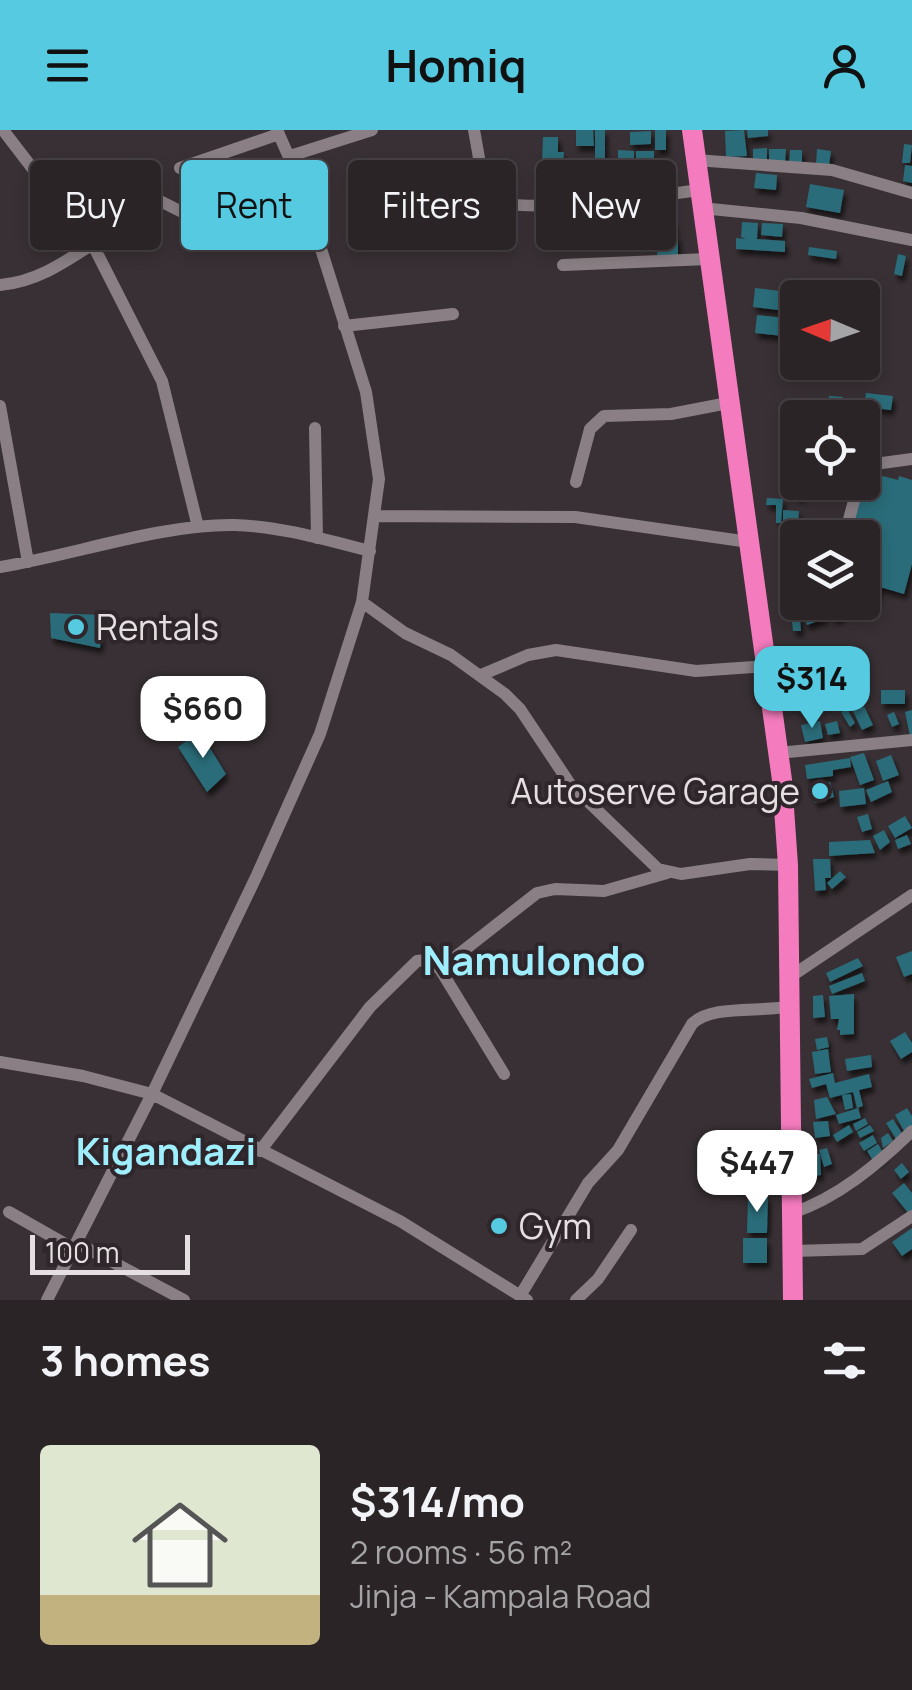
<!DOCTYPE html>
<meta charset="utf-8">
<style>
:root{--surface:#2a2427;--page:#322c2f;--text:#f1f3f6;--muted:#a5a4a7;--line:#464144;--accent:#55cae0}
body{margin:0;font-family:Manrope,sans-serif;background:var(--page);color:var(--text);height:100vh;display:flex;flex-direction:column;font-size:38px;white-space:nowrap}
*{box-sizing:border-box;margin:0}
p{font-size:32px;color:var(--muted)}
.icon{flex:none;width:55px;height:55px;fill:none;stroke:currentColor;stroke-width:2;stroke-linecap:round;stroke-linejoin:round}
.map{position:relative;height:1170px;overflow:hidden}
.details{display:flex;flex-direction:column;background:var(--surface);flex:1}
.details>*{flex:none}
.hud{position:absolute;left:30px;top:30px;width:852px;height:90px;display:flex;gap:20px}
.needle{width:65px;rotate:272deg}
.buttons{position:absolute;left:780px;top:150px;display:grid;gap:20px}
.buttons a{display:grid;place-items:center;width:100px;height:100px;border-radius:10px;background:var(--surface);box-shadow:0 5px 15px #0003,0 0 0 2px var(--line);font-size:50px}
.scale{position:absolute;left:30px;bottom:25px;width:160px;box-sizing:border-box;padding-left:10px;border:5px solid #e5dfe2;border-top:0;font-size:28px;line-height:35px;white-space:nowrap;color:#e5dfe2;-webkit-text-stroke:8px #2e262a;paint-order:stroke}
.price{position:absolute;translate:-50% -85px;padding:0 22px;border-radius:20px;background:#fff;color:#222;font-size:32px;line-height:65px;filter:drop-shadow(0 2px 5px #0008)}
.price::after{content:'';position:absolute;left:50%;top:60px;width:30px;height:22px;margin-left:-15px;background:inherit;clip-path:polygon(0 0,100% 0,50% 100%)}
.price.active{background:var(--accent);color:#111}
ul{padding:0;list-style:none}
li{display:flex;align-items:center;gap:30px;height:250px;padding:0 40px}
li+li{border-top:2px solid var(--line)}
li span{display:grid;place-items:center;flex:none;width:280px;height:200px;border-radius:10px;color:#555}
li>.icon{margin-inline-start:auto}
span .icon{width:120px;height:120px;fill:#fffc;stroke-width:1}
li b{font-size:42px}
h2{display:flex;justify-content:space-between;align-items:center;height:120px;padding:0 40px;font-size:42px}
.tag{padding:0 35px;border-radius:10px;background:var(--surface);box-shadow:0 5px 15px #0003,0 0 0 2px var(--line);font-size:35px;line-height:90px}
.tag.active{background:var(--accent);color:#111}
header{display:flex;justify-content:space-between;align-items:center;height:130px;padding:0 40px;background:var(--accent);color:#111;font-size:45px;font-weight:700}
.map>svg:first-child{display:block}
.building{fill:#2b6c79;filter:url(#shadow)}
.lines{fill:none;stroke-linecap:round;stroke-linejoin:round}
.minor{stroke:#897f84;stroke-width:12}
.highway{stroke:#f47bbe;stroke-width:20}
.poi-dot{fill:#55cae0;stroke:#2e262a;stroke-width:4}
.labels{text-anchor:middle;dominant-baseline:central;stroke-width:8;stroke-linejoin:round;paint-order:stroke}
.poi-label{font-size:35px;fill:#e5dfe2;stroke:#2e262a;text-anchor:start}
.neighbourhood-label{font-size:38px;font-weight:bold;fill:#9feefe;stroke:#2e262a}
.quarter-label{font-size:40px;font-weight:bold;fill:#9feefe;stroke:#2e262a}
</style>
<header><svg class="icon" aria-label="menu" viewBox="0 0 24 24"><path d="M4 6h16M4 12h16M4 18h16"/></svg>Homiq<svg class="icon" aria-label="person" viewBox="0 0 24 24"><circle cx="12" cy="8" r="4"/><path d="M4 21q1-7 8-7t8 7"/></svg></header>
<div class="map">
<svg width="912" height="1170" viewBox="0 0 912 1170">
<defs>
<filter id="shadow"><feDropShadow dx="3" dy="5.5" stdDeviation="2.5" flood-color="#0009"/></filter>
</defs>
<rect width="100%" height="100%" fill="#383034"/>
<path class="building" d="M 576,0 L 593,0 L 594,16 L 576,16 Z
M 595,0 L 605,0 L 605,29 L 595,29 Z
M 655,0 L 666,0 L 666,20 L 655,20 Z
M 744,0 L 747,26 L 726,27 L 725,1 Z
M 747,0 L 768,0 L 768,6 L 748,8 Z
M 651,1 L 651,14 L 630,15 L 630,2 Z
M 543,7 L 558,7 L 558,22 L 564,22 L 563,33 L 542,33 Z
M 904,14 L 912,15 L 910,33 L 902,33 Z
M 767,18 L 767,32 L 753,32 L 753,19 Z
M 769,19 L 786,19 L 785,33 L 769,32 Z
M 817,19 L 831,21 L 829,36 L 816,35 Z
M 618,20 L 634,21 L 634,38 L 618,37 Z
M 790,20 L 802,20 L 802,34 L 789,34 Z
M 636,21 L 654,21 L 654,39 L 636,39 Z
M 905,35 L 912,36 L 912,53 L 903,51 Z
M 756,43 L 777,45 L 776,60 L 754,58 Z
M 626,44 L 638,44 L 638,67 L 626,68 Z
M 644,46 L 651,46 L 651,63 L 644,63 Z
M 810,54 L 844,60 L 840,83 L 806,77 Z
M 649,84 L 656,84 L 656,93 L 674,92 L 675,102 L 654,102 L 654,97 L 649,97 Z
M 742,92 L 758,93 L 757,109 L 785,111 L 785,122 L 736,119 L 736,108 L 746,109 L 741,107 Z
M 762,93 L 783,94 L 782,107 L 761,105 Z
M 640,103 L 655,104 L 655,113 L 640,113 Z
M 658,106 L 678,106 L 678,127 L 657,127 Z
M 809,117 L 837,121 L 836,129 L 808,125 Z
M 898,124 L 906,126 L 902,146 L 894,144 Z
M 755,158 L 789,162 L 787,181 L 753,177 Z
M 757,185 L 785,188 L 783,206 L 755,203 Z
M 866,263 L 893,266 L 891,280 L 864,277 Z
M 829,266 L 843,267 L 842,276 L 829,275 Z
M 848,270 L 862,270 L 861,288 L 848,288 Z
M 784,340 L 798,340 L 798,352 L 813,352 L 813,362 L 803,362 L 803,367 L 796,367 L 796,358 L 783,358 Z
M 867,342 L 898,350 L 899,346 L 912,350 L 912,434 L 904,464 L 880,457 L 876,471 L 862,466 L 862,408 L 850,408 Z
M 767,368 L 783,369 L 781,393 L 776,393 L 776,375 L 766,375 Z
M 783,380 L 799,381 L 798,394 L 783,393 Z
M 799,472 L 820,472 L 826,488 L 807,495 Z
M 826,472 L 838,472 L 843,486 L 833,490 Z
M 799,479 L 801,501 L 793,501 L 791,480 Z
M 50,483 L 103,485 L 100,518 L 51,508 Z
M 803,532 L 803,546 L 790,547 L 789,533 Z
M 881,560 L 905,560 L 905,574 L 881,574 Z
M 864,576 L 873,595 L 862,600 L 853,581 Z
M 847,579 L 855,593 L 850,597 L 841,582 Z
M 912,580 L 912,606 L 910,606 L 905,582 Z
M 894,582 L 899,594 L 892,597 L 887,585 Z
M 820,591 L 823,608 L 805,612 L 801,595 Z
M 837,591 L 840,603 L 828,605 L 825,594 Z
M 200,602 L 226,644 L 207,662 L 178,617 Z
M 864,623 L 874,650 L 860,655 L 850,627 Z
M 891,625 L 899,645 L 883,651 L 876,631 Z
M 850,628 L 851,637 L 833,640 L 833,646 L 807,649 L 805,635 Z
M 888,651 L 892,662 L 871,672 L 866,660 Z
M 830,652 L 834,667 L 815,673 L 810,658 Z
M 864,658 L 866,674 L 840,677 L 839,661 Z
M 868,684 L 872,699 L 862,702 L 857,687 Z
M 905,686 L 912,698 L 895,708 L 888,696 Z
M 884,700 L 890,712 L 880,720 L 873,706 Z
M 907,705 L 911,714 L 898,719 L 895,710 Z
M 870,710 L 875,723 L 829,726 L 829,712 Z
M 813,729 L 830,729 L 831,748 L 825,748 L 826,760 L 815,761 Z
M 840,741 L 846,747 L 832,759 L 827,753 Z
M 912,821 L 912,844 L 904,847 L 896,827 Z
M 858,828 L 863,836 L 830,852 L 826,843 Z
M 862,843 L 865,851 L 832,864 L 829,856 Z
M 854,864 L 854,904 L 840,905 L 840,900 L 837,900 L 839,889 L 831,889 L 829,866 Z
M 823,865 L 825,887 L 813,888 L 813,866 Z
M 905,902 L 912,913 L 912,922 L 901,929 L 890,911 Z
M 827,907 L 829,917 L 817,920 L 815,909 Z
M 828,919 L 831,942 L 815,944 L 812,922 Z
M 871,925 L 872,937 L 847,941 L 845,929 Z
M 833,943 L 835,953 L 869,944 L 872,957 L 859,960 L 863,976 L 857,978 L 853,962 L 830,968 L 826,954 L 812,958 L 809,949 Z
M 851,964 L 853,978 L 845,980 L 842,965 Z
M 827,967 L 836,984 L 816,989 L 814,970 Z
M 858,978 L 861,988 L 839,994 L 836,985 Z
M 907,978 L 912,986 L 912,997 L 904,1001 L 895,985 Z
M 865,988 L 868,994 L 856,1001 L 853,994 Z
M 893,989 L 903,1005 L 896,1009 L 886,993 Z
M 828,991 L 830,1006 L 815,1008 L 813,992 Z
M 849,995 L 853,1002 L 837,1012 L 833,1005 Z
M 870,995 L 874,1001 L 860,1008 L 857,1002 Z
M 888,1003 L 893,1011 L 883,1018 L 881,1008 Z
M 873,1005 L 877,1013 L 864,1021 L 859,1013 Z
M 878,1014 L 885,1026 L 874,1032 L 867,1021 Z
M 827,1018 L 832,1034 L 824,1037 L 819,1020 Z
M 812,1024 L 820,1024 L 821,1045 L 814,1046 Z
M 902,1033 L 909,1042 L 901,1049 L 894,1040 Z
M 904,1053 L 912,1063 L 912,1082 L 909,1084 L 892,1063 Z
M 748,1066 L 768,1067 L 767,1103 L 747,1103 Z
M 912,1098 L 912,1119 L 902,1126 L 892,1112 Z
M 743,1108 L 767,1108 L 767,1133 L 743,1133 Z"/>
<g class="lines">
<path class="minor" d="M 3,0 L 96,121 L 162,251 L 198,397
M 474,0 L 486,67 C 506,88 664,65 699,60
M 290,26 L 372,0
M 695,30 L 832,40 L 912,63
M 180,38 L 279,4
M 701,78 L 801,88 L 912,110
M 96,121 L 147,69 L 160,71 L 214,98 L 311,90
M 563,135 L 708,129
M 0,155 C 35,152 62,134 91,115
M 344,196 L 453,184
M 0,276 L 28,432
M 315,298 L 317,408
M 862,341 L 867,335 L 912,329
M 576,352 L 590,299 L 604,286 L 671,284 L 728,273
M 374,386 L 575,387 L 749,412
M 844,408 L 859,352
M 0,437 C 74,425 161,394 234,395 C 280,396 326,410 370,421
M 362,472 L 405,503 L 451,525 L 505,564 L 520,579 L 570,654 L 658,739 L 681,744 L 750,734 L 788,735
M 481,545 L 528,525 L 556,520 L 696,541 L 766,536
M 778,623 L 912,610
M 440,839 L 537,763 L 555,759 L 604,761 L 667,743
M 790,847 L 912,765
M 0,932 L 83,946 L 152,964 L 400,1091 L 527,1170
M 260,1021 L 370,877 L 417,831 L 427,830 L 440,839 L 504,944
M 9,1082 L 74,1119
M 792,1083 C 838,1068 878,1034 912,1001
M 77,1113 L 184,1170
M 793,1121 L 862,1119 L 912,1086
M 520,1166 L 588,1053 L 618,1020 L 692,894 C 712,874 761,883 790,876
M 47,1170 L 152,964 L 257,745 L 320,604 L 362,472 L 379,349 L 366,262 L 300,52 L 277,0
M 576,1170 L 598,1149 L 631,1100"/>
<path class="highway" d="M 692,0 L 782,650 L 788,735 L 793,1170"/>
</g>
<g class="poi-dot">
<circle cx="76" cy="497" r="10"/>
<circle cx="820" cy="661" r="10"/>
<circle cx="499" cy="1096" r="10"/>
</g>
<g class="labels">
<g class="poi-label">
<text x="96" y="497">Rentals</text>
<text x="800" y="661" text-anchor="end">Autoserve Garage</text>
<text x="519" y="1096">Gym</text>
</g>
<g class="neighbourhood-label">
<text x="166" y="1020">Kigandazi</text>
</g>
<g class="quarter-label">
<text x="534" y="829">Namulondo</text>
</g>
</g>
</svg>
<div class="buttons">
<a><svg class="needle" viewBox="-14 -14 28 28"><path d="M0-13l5 13h-10z" fill="#e53935"/><path d="M0 13l5-13h-10z" fill="#a5a4a7"/></svg></a>
<a><svg class="icon" aria-label="locate" viewBox="0 0 24 24"><circle cx="12" cy="12" r="6"/><path d="M12 2v4M12 18v4M2 12h4M18 12h4"/></svg></a>
<a><svg class="icon" aria-label="layers" viewBox="0 0 24 24"><path d="M12 4l9 5-9 5-9-5zM3 14l9 5 9-5"/></svg></a>
</div>
<div class="scale">100 m</div>
<b class="price active" style="left:812px;top:601px">$314</b>
<b class="price" style="left:203px;top:631px">$660</b>
<b class="price" style="left:757px;top:1085px">$447</b>
<div class="hud">
<a class="tag">Buy</a>
<a class="tag active">Rent</a>
<a class="tag">Filters</a>
<a class="tag">New</a>
</div>
</div>
<section class="details">
<h2>3 homes<svg class="icon" aria-label="filters" viewBox="0 0 24 24"><path d="M4 7h16M4 17h16"/><circle cx="9" cy="7" r="2"/><circle cx="15" cy="17" r="2"/></svg></h2>
<ul>
<li><span style="background:linear-gradient(#dfe7d0 75%,#c2b280 0)"><svg class="icon" aria-label="home" viewBox="0 0 24 24"><path d="M3 11l9-7 9 7M6 9v11h12V9"/></svg></span><div><b>$314/mo</b><p>2 rooms · 56 m²</p><p>Jinja - Kampala Road</p></div></li>
</ul>
</section>
